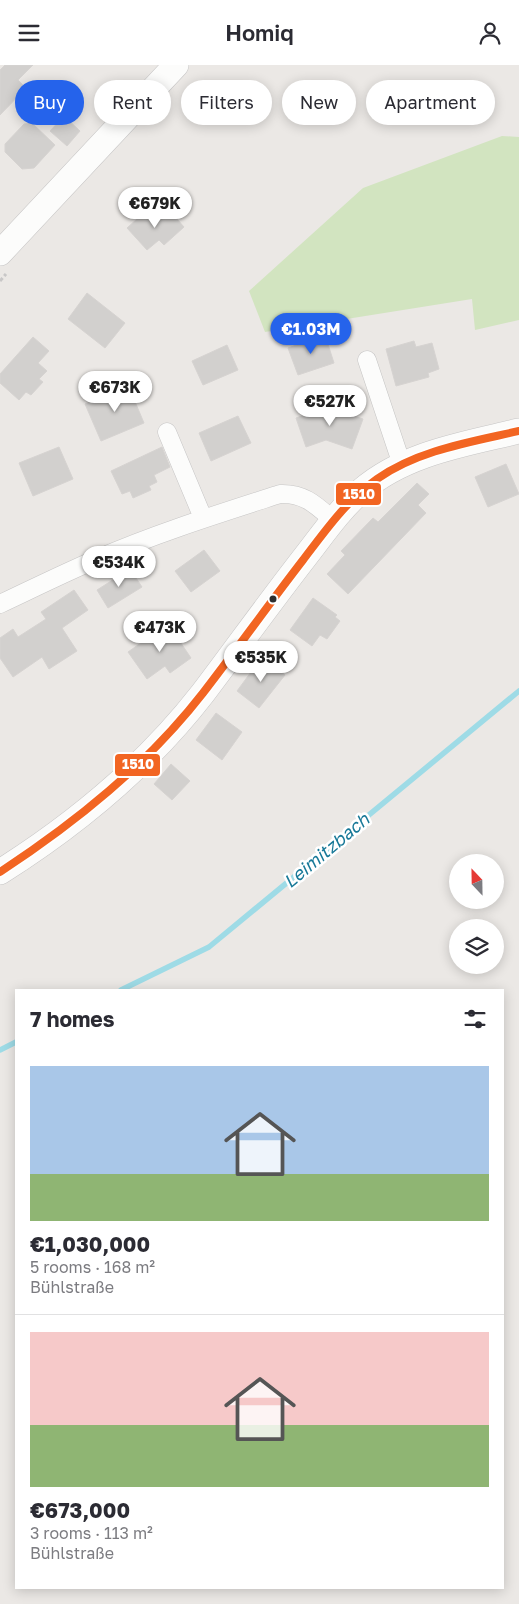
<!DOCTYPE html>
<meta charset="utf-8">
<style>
:root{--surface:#fff;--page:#f2f2f3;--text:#2b2b33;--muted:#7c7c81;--line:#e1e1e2;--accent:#2563eb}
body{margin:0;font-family:"Golos Text",sans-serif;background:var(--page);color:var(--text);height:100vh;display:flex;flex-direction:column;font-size:19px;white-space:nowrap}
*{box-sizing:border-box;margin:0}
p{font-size:16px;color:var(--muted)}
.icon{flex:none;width:28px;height:28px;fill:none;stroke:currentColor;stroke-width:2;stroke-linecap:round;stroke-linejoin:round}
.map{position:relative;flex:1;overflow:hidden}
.drawer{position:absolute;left:15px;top:924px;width:489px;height:600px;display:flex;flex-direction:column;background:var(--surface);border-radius:0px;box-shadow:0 2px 12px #0003}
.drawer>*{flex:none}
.hud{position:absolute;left:15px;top:15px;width:490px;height:45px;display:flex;gap:10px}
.needle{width:32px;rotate:338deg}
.buttons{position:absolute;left:449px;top:789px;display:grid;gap:10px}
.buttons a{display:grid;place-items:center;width:55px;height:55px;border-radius:50%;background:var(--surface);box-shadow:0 2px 12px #0003;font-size:25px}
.price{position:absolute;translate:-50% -42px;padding:0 11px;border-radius:18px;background:#fff;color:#222;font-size:16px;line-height:32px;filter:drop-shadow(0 1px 2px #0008)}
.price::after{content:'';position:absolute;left:50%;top:30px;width:15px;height:11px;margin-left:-8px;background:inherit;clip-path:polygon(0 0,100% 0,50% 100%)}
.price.selected{background:var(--accent);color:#fff}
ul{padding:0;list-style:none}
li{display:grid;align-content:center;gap:10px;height:265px;padding:0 15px}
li+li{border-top:1px solid var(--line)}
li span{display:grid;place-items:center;height:155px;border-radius:0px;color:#555}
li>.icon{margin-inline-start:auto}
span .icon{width:90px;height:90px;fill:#fffc;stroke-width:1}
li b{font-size:21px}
h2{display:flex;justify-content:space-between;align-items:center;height:60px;padding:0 15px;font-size:21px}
.pill{padding:0 18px;border-radius:22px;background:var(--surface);box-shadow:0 2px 12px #0003;font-size:18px;line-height:45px}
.pill.selected{background:var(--accent);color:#fff}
header{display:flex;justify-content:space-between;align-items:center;height:65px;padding:0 15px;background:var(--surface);font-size:22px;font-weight:600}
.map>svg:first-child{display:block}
.green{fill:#d2e4c0}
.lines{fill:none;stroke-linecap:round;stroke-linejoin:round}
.stream{stroke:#9edbe6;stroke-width:5.5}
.building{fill:#d2d0ce;stroke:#d6d3d1}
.street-casing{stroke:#c6c5c5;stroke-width:19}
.secondary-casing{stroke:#c6c5c5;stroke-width:26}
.path{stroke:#c8c7c7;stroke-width:3;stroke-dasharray:4 2.5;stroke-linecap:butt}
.street{stroke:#fcfcfb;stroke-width:18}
.secondary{stroke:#fcfcfb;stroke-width:25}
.bus-1-casing{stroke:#fff;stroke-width:11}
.bus-1{stroke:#f26522;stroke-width:8}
.bus-dot{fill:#2e2e2e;stroke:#fff;stroke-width:2}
.labels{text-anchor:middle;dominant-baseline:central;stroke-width:5;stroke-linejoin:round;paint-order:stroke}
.water-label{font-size:18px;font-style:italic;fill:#187998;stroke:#fff}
.line-badge{stroke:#fff;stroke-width:2}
.badge-label{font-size:14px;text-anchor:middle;font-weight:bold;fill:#fff}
</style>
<header><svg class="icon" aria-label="menu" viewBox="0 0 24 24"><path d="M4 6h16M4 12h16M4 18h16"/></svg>Homiq<svg class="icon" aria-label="person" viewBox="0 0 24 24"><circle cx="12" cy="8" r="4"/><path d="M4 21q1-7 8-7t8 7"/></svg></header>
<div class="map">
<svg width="519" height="1539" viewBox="0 0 519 1539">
<rect width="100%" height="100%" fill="#ebe8e5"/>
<path class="green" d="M 502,71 L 519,72 L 519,255 L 475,265 L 472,234 L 265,267 L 249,226 L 363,123 Z"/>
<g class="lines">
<path class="stream" d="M 121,925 L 209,882 L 519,626
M 0,985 L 16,977"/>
</g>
<path class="building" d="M 5,0 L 33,0 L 18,15 L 26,23 L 0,50 L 0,5 Z
M 64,51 L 80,66 L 67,81 L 50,66 Z
M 32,58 L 55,80 L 34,103 L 22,104 L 5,87 L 5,79 L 24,59 Z
M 147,145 L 157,156 L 169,145 L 184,162 L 164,180 L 159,175 L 147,185 L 127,163 Z
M 87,228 L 125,258 L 105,283 L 68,254 Z
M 325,270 L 334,298 L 298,310 L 288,283 Z
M 33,272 L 49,286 L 38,298 L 47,306 L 39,314 L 43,317 L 31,330 L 26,327 L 19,335 L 0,318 L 0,309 Z
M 414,276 L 416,282 L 432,278 L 439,304 L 428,308 L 429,312 L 396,321 L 386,284 Z
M 227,280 L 238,305 L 203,320 L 192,296 Z
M 128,320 L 144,358 L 101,376 L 85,339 Z
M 328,342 L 363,354 L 352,384 L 326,375 L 306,382 L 296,353 Z
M 238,351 L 251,378 L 211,396 L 199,368 Z
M 59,382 L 73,414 L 33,431 L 19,398 Z
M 162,382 L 170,402 L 154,410 L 157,417 L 149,421 L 151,425 L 133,433 L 130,426 L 122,429 L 111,406 Z
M 506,399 L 519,429 L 488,442 L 475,412 Z
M 417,418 L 429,429 L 418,440 L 426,448 L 348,529 L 327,509 L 345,490 L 341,486 L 373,453 L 378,457 Z
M 204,485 L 220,506 L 191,527 L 175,506 Z
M 130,504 L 142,522 L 108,543 L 97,525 Z
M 74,525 L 88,545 L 62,563 L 77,586 L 49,604 L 42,592 L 13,612 L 0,593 L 0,573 L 13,564 L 18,572 L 46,554 L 41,547 Z
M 313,533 L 337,550 L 335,552 L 340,556 L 327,574 L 320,570 L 312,581 L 290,565 Z
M 168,559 L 191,593 L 170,608 L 165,601 L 147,614 L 128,587 Z
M 262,592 L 285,610 L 259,643 L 237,626 Z
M 216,648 L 242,667 L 222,695 L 196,675 Z
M 171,699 L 190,716 L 172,735 L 154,719 Z"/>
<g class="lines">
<defs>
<path id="street" d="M 367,295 L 402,400
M 167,367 L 203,453
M 0,539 C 32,524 64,508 97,494 C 157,468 218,449 280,429 C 304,428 316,440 333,455"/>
<path id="secondary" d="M 0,188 L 176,0
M 0,807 C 76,759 148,699 203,628 C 237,583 270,537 305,492 C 323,469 340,444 361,426 C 405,388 465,379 519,366"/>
</defs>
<use href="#street" class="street-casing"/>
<use href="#secondary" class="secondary-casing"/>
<path class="path" d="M 0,216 L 6,209"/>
<use href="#street" class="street"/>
<use href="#secondary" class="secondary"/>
<defs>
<path id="bus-1" d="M 0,807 C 76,757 147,700 203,628 C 237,584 269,539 303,495 C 325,466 346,436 377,414 C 418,385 471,377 519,366"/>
</defs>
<use href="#bus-1" class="bus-1-casing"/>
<use href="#bus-1" class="bus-1"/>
</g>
<circle class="bus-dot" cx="273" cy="534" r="4.5"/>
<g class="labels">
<g class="water-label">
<text transform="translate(326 785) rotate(-40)">Leimitzbach</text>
</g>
</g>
<g class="line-badge">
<rect x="335" y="417" width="47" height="24" rx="5" fill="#f26522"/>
<rect x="114" y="688" width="47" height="24" rx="5" fill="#f26522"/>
</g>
<g class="badge-label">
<text x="359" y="434">1510</text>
<text x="138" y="704">1510</text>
</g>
</svg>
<div class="buttons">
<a><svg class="needle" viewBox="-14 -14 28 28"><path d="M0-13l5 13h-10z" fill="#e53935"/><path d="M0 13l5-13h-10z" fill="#7c7c81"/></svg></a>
<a><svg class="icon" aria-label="layers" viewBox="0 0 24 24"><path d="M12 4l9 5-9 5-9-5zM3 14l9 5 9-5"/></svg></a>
</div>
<b class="price" style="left:155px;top:164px">€679K</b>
<b class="price selected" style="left:311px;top:290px">€1.03M</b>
<b class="price" style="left:115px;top:348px">€673K</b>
<b class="price" style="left:330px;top:362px">€527K</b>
<b class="price" style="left:119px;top:523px">€534K</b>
<b class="price" style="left:160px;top:588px">€473K</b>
<b class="price" style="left:261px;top:618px">€535K</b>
<div class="hud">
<a class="pill selected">Buy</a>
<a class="pill">Rent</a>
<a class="pill">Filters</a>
<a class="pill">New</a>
<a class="pill">Apartment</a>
</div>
<section class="drawer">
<h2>7 homes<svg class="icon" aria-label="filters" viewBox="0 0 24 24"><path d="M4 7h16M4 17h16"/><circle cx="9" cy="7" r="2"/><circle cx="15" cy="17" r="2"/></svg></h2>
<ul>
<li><span style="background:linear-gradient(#a9c7e8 70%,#8fb573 0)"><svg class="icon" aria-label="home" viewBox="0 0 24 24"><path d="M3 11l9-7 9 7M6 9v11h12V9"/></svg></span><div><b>€1,030,000</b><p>5 rooms · 168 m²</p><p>Bühlstraße</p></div></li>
<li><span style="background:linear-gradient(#f6c9c9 60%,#8fb573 0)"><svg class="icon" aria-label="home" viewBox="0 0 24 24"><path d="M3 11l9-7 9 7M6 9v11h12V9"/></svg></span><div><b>€673,000</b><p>3 rooms · 113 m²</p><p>Bühlstraße</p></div></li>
</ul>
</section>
</div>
